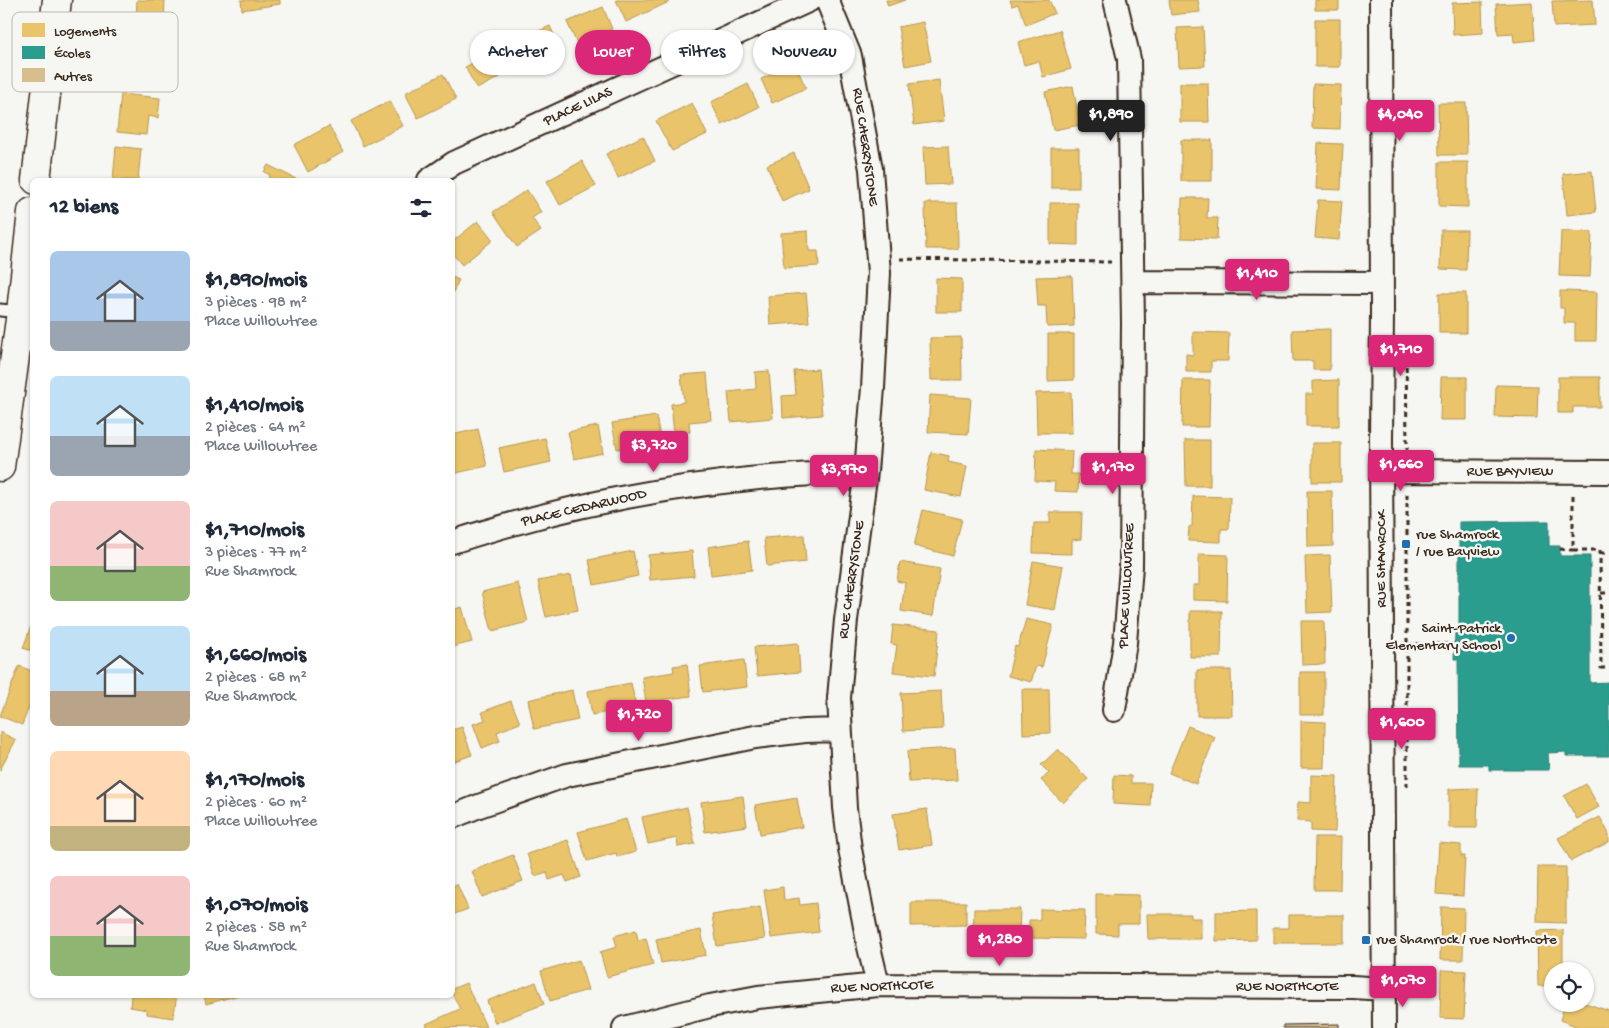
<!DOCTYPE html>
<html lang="fr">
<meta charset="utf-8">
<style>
:root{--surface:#fff;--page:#f2f2f3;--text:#1f2937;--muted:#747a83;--accent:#db2777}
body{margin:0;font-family:"Gochi Hand",sans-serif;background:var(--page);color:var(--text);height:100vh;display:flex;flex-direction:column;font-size:19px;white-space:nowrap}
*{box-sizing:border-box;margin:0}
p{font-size:16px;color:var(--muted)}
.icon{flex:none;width:28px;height:28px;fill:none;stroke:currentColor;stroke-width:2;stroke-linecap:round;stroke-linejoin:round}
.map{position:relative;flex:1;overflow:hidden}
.side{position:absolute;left:30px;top:178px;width:425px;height:820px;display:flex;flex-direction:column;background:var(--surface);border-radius:8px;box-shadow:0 1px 4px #0004}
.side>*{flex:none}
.guide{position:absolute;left:470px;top:30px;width:475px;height:45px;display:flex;gap:10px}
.buttons{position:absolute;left:1544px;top:962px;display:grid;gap:10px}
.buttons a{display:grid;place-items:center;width:50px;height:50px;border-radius:50%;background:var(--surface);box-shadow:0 1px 4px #0004;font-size:25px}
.price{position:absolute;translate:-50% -42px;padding:0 11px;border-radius:5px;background:var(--accent);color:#fff;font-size:16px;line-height:32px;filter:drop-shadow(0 1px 2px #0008)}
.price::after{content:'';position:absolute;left:50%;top:30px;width:15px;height:11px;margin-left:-8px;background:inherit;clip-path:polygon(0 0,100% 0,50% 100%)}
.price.selected{background:#222;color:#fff}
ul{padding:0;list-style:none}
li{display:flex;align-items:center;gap:15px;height:125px;padding:0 20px}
li span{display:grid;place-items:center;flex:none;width:140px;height:100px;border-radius:8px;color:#555}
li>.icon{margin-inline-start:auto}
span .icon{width:60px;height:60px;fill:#fffc;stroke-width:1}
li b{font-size:21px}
h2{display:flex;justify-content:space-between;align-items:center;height:60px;padding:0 20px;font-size:21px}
.tag{padding:0 18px;border-radius:22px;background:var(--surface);box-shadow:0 1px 4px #0004;font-size:18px;line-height:45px}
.tag.selected{background:var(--accent);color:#fff}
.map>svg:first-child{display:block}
.homes{fill:#e9c46a;stroke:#b59653}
.schools{fill:#2a9d8f;stroke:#2f7a6d}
.building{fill:#d8be8e;stroke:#3b2a1e}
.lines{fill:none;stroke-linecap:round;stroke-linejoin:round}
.service-casing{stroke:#3b2a1e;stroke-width:15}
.minor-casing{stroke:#3b2a1e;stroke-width:26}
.tertiary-casing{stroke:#3b2a1e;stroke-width:31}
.path{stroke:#3b2a1e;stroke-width:3;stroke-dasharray:5 4;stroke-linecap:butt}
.service{stroke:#f6f6f2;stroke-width:11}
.minor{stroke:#f6f6f2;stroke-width:22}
.tertiary{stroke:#f6f6f2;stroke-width:28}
.poi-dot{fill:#1f6fb2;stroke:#f6f6f2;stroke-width:2}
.labels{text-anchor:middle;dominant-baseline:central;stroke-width:5;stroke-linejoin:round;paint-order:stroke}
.street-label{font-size:15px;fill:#3b2a1e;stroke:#f6f6f2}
.poi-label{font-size:15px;fill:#3b2a1e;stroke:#f6f6f2;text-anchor:start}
.key{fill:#f6f6f2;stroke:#beb9b2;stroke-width:1}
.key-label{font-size:14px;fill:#3b2a1e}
</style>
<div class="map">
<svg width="1609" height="1028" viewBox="0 0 1609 1028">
<rect width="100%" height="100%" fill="#f6f6f2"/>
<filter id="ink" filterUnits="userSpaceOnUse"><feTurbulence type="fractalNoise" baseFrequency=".02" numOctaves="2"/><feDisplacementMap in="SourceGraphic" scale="10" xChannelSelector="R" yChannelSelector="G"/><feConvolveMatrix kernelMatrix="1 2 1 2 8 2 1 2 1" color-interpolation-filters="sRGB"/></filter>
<g filter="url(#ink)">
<path class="homes" d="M 137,0 L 165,0 L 164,21 L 136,19 Z
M 241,0 L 280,0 L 280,4 L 242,10 Z
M 616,0 L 669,0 L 669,2 L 626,22 Z
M 886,0 L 905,0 L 888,6 Z
M 1010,0 L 1049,0 L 1055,13 L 1026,25 L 1018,4 L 1012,6 Z
M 1169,0 L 1198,0 L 1200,12 L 1171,15 Z
M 1315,0 L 1339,0 L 1339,10 L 1315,10 Z
M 1593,0 L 1595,25 L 1554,27 L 1552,1 Z
M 1482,2 L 1483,33 L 1453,35 L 1452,3 Z
M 1532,2 L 1535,40 L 1514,42 L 1513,33 L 1498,34 L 1496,4 Z
M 603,7 L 612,29 L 577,44 L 567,22 Z
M 1315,19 L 1340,19 L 1340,67 L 1315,67 Z
M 923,22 L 931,61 L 905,66 L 898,27 Z
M 550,26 L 562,53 L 525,70 L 513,43 Z
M 1203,27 L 1205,66 L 1179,67 L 1177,28 Z
M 1060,30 L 1071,69 L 1043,77 L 1039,61 L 1024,65 L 1018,42 Z
M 489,55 L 500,77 L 477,89 L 465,67 Z
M 795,64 L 806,88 L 772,103 L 761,79 Z
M 443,74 L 456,99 L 418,118 L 405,93 Z
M 939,80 L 944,121 L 914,125 L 909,84 Z
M 1180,83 L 1208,83 L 1209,122 L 1180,122 Z
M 748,84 L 759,107 L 722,125 L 711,102 Z
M 1313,84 L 1341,85 L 1340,129 L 1312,128 Z
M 1073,86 L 1080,125 L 1053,130 L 1045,92 Z
M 121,94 L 160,98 L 158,118 L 148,116 L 146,135 L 117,132 Z
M 390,101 L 403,126 L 363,146 L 351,121 Z
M 692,103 L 707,134 L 672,151 L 656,121 Z
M 1438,103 L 1466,103 L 1467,155 L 1439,155 Z
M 329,126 L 343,152 L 308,172 L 294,145 Z
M 643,136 L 655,161 L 618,178 L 606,154 Z
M 1181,140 L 1212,140 L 1212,181 L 1181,181 Z
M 1318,143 L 1343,144 L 1341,190 L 1316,189 Z
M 116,146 L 141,149 L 138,180 L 113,180 Z
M 948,146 L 951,184 L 925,185 L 923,147 Z
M 1051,148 L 1079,148 L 1079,188 L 1051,188 Z
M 794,153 L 809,189 L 782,201 L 767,165 Z
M 582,161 L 596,186 L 560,205 L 547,181 Z
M 1439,162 L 1468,162 L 1468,207 L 1439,206 Z
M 268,165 L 298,180 L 268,180 L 270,175 L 264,172 Z
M 1592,171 L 1596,212 L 1567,215 L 1563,174 Z
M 527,190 L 541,212 L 532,218 L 541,231 L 517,247 L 493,212 Z
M 1182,198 L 1208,198 L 1207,218 L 1218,218 L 1217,239 L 1181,238 Z
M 1318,200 L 1342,201 L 1339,240 L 1315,238 Z
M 925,203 L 957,203 L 958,249 L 926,249 Z
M 1050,203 L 1078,203 L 1078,245 L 1050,244 Z
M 478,221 L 493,240 L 462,265 L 452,253 L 452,242 Z
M 1441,230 L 1467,230 L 1466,270 L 1440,269 Z
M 808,231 L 809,251 L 818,251 L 819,266 L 784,268 L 781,233 Z
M 1561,231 L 1592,232 L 1590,277 L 1559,276 Z
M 1072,276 L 1074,326 L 1047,327 L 1046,306 L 1038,306 L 1036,277 Z
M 452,277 L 459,280 L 452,294 Z
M 936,278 L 962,279 L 962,312 L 936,312 Z
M 1560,291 L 1597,292 L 1596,341 L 1575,341 L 1575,323 L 1564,323 L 1564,308 L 1560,308 Z
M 806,293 L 809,322 L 770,325 L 768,296 Z
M 1439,293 L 1466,293 L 1466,333 L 1439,333 Z
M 1330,329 L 1330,370 L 1313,370 L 1313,361 L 1293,361 L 1292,330 Z
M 1193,332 L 1229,333 L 1228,361 L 1211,361 L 1211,372 L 1186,372 L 1186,354 L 1193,355 Z
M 1048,334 L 1074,334 L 1074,380 L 1048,381 Z
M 961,337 L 962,380 L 931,380 L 930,338 Z
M 818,369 L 822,415 L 783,418 L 782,396 L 796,395 L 794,371 Z
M 769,371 L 773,418 L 731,422 L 728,392 L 756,389 L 755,372 Z
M 707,373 L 711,420 L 689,422 L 690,432 L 674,434 L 671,404 L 684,402 L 681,375 Z
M 1441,377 L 1467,377 L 1467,420 L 1440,420 Z
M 1558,377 L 1600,377 L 1600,407 L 1573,407 L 1573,413 L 1558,413 Z
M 1183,380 L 1210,380 L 1209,427 L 1182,427 Z
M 1339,380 L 1339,426 L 1306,426 L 1306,394 L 1313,394 L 1313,381 Z
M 1496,385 L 1538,386 L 1537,418 L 1495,417 Z
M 1071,392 L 1072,433 L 1037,433 L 1036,393 Z
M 930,395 L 971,398 L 968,434 L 928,432 Z
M 656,416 L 661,442 L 617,449 L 612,423 Z
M 598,426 L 603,453 L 574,459 L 568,432 Z
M 478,429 L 487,466 L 452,474 L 452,435 Z
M 545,438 L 551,462 L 504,472 L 499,448 Z
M 1185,440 L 1210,440 L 1210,486 L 1186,486 Z
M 1312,443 L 1341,443 L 1341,482 L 1312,482 Z
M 1036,449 L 1072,451 L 1071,474 L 1079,474 L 1078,492 L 1054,491 L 1055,482 L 1035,481 Z
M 931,452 L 949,456 L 948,462 L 967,466 L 961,497 L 924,490 Z
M 1307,491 L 1332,491 L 1333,546 L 1308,547 Z
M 1193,496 L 1230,497 L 1229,529 L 1221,529 L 1221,542 L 1188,541 L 1189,527 L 1192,526 Z
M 923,510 L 962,519 L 953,556 L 914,546 Z
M 1050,512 L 1082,512 L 1081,539 L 1072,540 L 1072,554 L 1033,553 L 1034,523 L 1050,523 Z
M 804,535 L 806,562 L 767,566 L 764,538 Z
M 748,541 L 752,570 L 711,575 L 708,547 Z
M 633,551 L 638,576 L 594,585 L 589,560 Z
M 692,551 L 694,576 L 650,580 L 648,555 Z
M 1199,554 L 1228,555 L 1227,601 L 1193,600 L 1193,585 L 1199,585 Z
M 1330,555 L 1332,612 L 1307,613 L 1305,556 Z
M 1033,561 L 1063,566 L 1055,610 L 1025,605 Z
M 900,562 L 940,569 L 933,616 L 901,611 L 905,583 L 897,581 Z
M 571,575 L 578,610 L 546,617 L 538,581 Z
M 518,583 L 528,622 L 492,631 L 482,592 Z
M 462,607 L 472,642 L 452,647 L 452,610 Z
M 1190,611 L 1222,611 L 1221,657 L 1190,657 Z
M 1026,619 L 1053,625 L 1042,667 L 1036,666 L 1031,682 L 1008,676 L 1015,646 L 1018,647 Z
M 1301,621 L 1324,621 L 1325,664 L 1302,665 Z
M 32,623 L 32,651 L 23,648 Z
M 893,625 L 939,630 L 934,676 L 893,672 L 897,645 L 891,644 Z
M 798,643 L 800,672 L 757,676 L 754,647 Z
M 744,660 L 747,687 L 703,692 L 700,666 Z
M 687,664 L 691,696 L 646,702 L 642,677 L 674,672 L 673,666 Z
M 19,666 L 32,671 L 32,699 L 22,725 L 0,716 Z
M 1197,670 L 1231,670 L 1232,716 L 1197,716 Z
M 1300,672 L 1324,672 L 1324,715 L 1300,715 Z
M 631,683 L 636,707 L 592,715 L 588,691 Z
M 1022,689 L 1049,689 L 1050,733 L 1023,734 Z
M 572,690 L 578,720 L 534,729 L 528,700 Z
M 941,691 L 943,729 L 903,731 L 901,693 Z
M 511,701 L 520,723 L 497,732 L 500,741 L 482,748 L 473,724 L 485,720 L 482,712 Z
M 1301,721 L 1325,722 L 1324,768 L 1301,768 Z
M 1188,726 L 1215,737 L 1196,784 L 1169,773 Z
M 462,727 L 472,755 L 452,762 L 452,730 Z
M 0,732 L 16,740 L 0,770 Z
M 955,748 L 957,780 L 909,782 L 907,751 Z
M 1058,749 L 1088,779 L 1063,803 L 1041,780 L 1049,773 L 1041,765 Z
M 1114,775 L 1131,776 L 1131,783 L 1151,783 L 1150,806 L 1113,804 Z
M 1311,775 L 1337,776 L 1335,832 L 1311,831 L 1311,822 L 1297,821 L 1298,802 L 1311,803 Z
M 1586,784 L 1599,807 L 1577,819 L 1564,796 Z
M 1478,788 L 1477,828 L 1449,828 L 1449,789 Z
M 743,796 L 747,826 L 705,832 L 701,802 Z
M 797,798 L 802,827 L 760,834 L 755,805 Z
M 687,807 L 695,844 L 678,847 L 677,838 L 648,844 L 642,817 Z
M 927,809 L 932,845 L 899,850 L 893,814 Z
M 1600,817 L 1609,834 L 1609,842 L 1571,861 L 1558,838 Z
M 626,819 L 636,852 L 617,857 L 616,853 L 587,861 L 578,832 Z
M 1315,837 L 1341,837 L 1340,890 L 1314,890 Z
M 568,840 L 581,877 L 567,882 L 564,875 L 549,880 L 547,872 L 535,876 L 527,854 Z
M 1439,843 L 1461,845 L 1461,856 L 1465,856 L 1463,896 L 1436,894 Z
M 513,855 L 523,881 L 482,897 L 472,871 Z
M 1538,867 L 1566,867 L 1566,923 L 1537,922 Z
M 457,884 L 468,909 L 452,915 L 452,886 Z
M 783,887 L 784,900 L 799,898 L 800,905 L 816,903 L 819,932 L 771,938 L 764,890 Z
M 1096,894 L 1139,895 L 1139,924 L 1118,924 L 1118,935 L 1096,934 Z
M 911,902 L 966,902 L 966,925 L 911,926 Z
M 760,907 L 765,939 L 717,946 L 712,915 Z
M 1441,907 L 1464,908 L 1463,960 L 1440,960 Z
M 974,909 L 1020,909 L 1019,935 L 973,934 Z
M 1040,909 L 1085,910 L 1084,939 L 1029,938 L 1029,920 L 1040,920 Z
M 1256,911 L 1256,940 L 1216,941 L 1216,912 Z
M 1147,914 L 1191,914 L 1191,918 L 1201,918 L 1201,939 L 1148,939 Z
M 1289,915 L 1344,915 L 1344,943 L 1273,943 L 1273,928 L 1289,928 Z
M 636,930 L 638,940 L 646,938 L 653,965 L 607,977 L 600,952 L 617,947 L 614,936 Z
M 701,930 L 706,955 L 661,963 L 656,939 Z
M 1563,930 L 1563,971 L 1552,971 L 1552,986 L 1538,986 L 1537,931 Z
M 579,960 L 588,990 L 550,1001 L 541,971 Z
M 1441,970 L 1466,971 L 1464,1019 L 1440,1018 Z
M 536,982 L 544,1004 L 495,1023 L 487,1001 Z
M 466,983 L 486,1027 L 428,1028 L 426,1024 L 460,1009 L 452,993 L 452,989 Z
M 131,995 L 177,995 L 173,1018 L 147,1014 L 147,1010 L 130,1007 Z
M 204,995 L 239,995 L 206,1004 Z
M 1585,1003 L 1609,1011 L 1609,1020 L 1606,1028 L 1581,1028 L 1560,1020 L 1565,1004 Z"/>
<path class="schools" d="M 1549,521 L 1549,546 L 1560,546 L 1560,556 L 1590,556 L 1590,683 L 1609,682 L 1609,756 L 1566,756 L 1566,752 L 1548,753 L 1549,770 L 1489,770 L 1489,765 L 1459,765 L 1458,659 L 1454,659 L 1455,633 L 1459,633 L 1459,522 Z"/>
<path class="building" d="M 1339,1024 L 1339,1028 L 1283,1028 L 1283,1025 Z"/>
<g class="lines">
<defs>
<path id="service" d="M 0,310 L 21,312"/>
<path id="minor" d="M 827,0 L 850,56 L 871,169 L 879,273 L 873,388 L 866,471 L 846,620 L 839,698 L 845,808 L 850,849 L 869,947 L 878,985
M 1381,0 L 1382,312 L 1381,441 L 1384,1028
M 429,180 L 454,163 L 810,0
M 1133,282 L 1382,283
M 1382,471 L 1609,472
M 452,542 C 548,511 649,489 749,479 C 788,475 827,473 866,471
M 1114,710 L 1125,643 L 1131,566 L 1133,323 L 1129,59 L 1115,0
M 452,817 L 479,806 L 567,775 L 755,737 L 805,731 L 840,730
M 624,1028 L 710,1006 L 758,997 L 878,985 L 1353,987 L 1384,989"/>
<path id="tertiary" d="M 36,180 L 57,0
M 0,467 L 21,312 L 32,212"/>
</defs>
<use href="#service" class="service-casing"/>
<use href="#minor" class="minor-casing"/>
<use href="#tertiary" class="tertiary-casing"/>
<path class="path" d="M 900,259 L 1111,262
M 1406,339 L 1407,450
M 1560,549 L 1573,550 L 1573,494
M 1573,550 L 1600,550 L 1601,668 L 1609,668
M 1600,553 L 1609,553
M 1601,593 L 1609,593
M 1407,644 L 1455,644
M 1407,787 L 1407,491"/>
<use href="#service" class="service"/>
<use href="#minor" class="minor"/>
<use href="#tertiary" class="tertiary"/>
</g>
</g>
<g class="poi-dot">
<rect x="1401" y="539" width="10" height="10" rx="2.5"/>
<circle cx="1511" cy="638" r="5"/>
<rect x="1361" y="935" width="10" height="10" rx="2.5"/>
</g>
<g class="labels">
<g class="street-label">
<text transform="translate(578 107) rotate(-25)">PLACE LILAS</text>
<text transform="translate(865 147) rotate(82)">RUE CHERRYSTONE</text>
<text x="1510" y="472">RUE BAYVIEW</text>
<text transform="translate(584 508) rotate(-13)">PLACE CEDARWOOD</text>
<text transform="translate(1382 559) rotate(-90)">RUE SHAMROCK</text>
<text transform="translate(852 580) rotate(-82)">RUE CHERRYSTONE</text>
<text transform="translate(1127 586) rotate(-87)">PLACE WILLOWTREE</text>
<text transform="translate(882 987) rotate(-2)">RUE NORTHCOTE</text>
<text x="1287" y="987">RUE NORTHCOTE</text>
</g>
<g class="poi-label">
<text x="1416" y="535">rue Shamrock<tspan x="1416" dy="17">/ rue Bayview</tspan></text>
<text x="1501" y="629" text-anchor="end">Saint-Patrick<tspan x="1501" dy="17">Elementary School</tspan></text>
<text x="1376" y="940">rue Shamrock / rue Northcote</text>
</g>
</g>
<rect x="12" y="12" width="166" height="80" rx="8" class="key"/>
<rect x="22" y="23" width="23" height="14" fill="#e9c46a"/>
<rect x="22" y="46" width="23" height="13" fill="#2a9d8f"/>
<rect x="22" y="68" width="23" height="14" fill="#d8be8e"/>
<g class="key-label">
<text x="54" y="35">Logements</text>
<text x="54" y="57">Écoles</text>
<text x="54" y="80">Autres</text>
</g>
</svg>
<div class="buttons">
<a><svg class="icon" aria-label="locate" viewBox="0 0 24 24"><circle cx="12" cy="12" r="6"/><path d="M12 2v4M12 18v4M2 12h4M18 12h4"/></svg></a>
</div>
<b class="price selected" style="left:1111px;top:142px">$1,890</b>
<b class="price" style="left:1400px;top:142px">$4,040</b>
<b class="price" style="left:1257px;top:301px">$1,410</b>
<b class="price" style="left:1401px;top:377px">$1,710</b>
<b class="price" style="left:654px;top:473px">$3,720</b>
<b class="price" style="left:1401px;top:492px">$1,660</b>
<b class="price" style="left:1113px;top:495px">$1,170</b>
<b class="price" style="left:844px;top:497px">$3,970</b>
<b class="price" style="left:639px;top:742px">$1,720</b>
<b class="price" style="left:1402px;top:750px">$1,600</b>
<b class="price" style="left:1000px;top:967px">$1,280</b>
<b class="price" style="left:1403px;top:1008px">$1,070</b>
<div class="guide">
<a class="tag">Acheter</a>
<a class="tag selected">Louer</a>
<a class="tag">Filtres</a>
<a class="tag">Nouveau</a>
</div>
<section class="side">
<h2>12 biens<svg class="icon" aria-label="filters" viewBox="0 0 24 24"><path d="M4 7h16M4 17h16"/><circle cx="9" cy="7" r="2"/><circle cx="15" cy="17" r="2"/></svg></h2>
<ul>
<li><span style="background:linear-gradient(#a9c7e8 70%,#9aa5b1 0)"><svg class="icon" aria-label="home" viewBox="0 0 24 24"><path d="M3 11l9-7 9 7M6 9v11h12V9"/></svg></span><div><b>$1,890/mois</b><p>3 pièces · 98 m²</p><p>Place Willowtree</p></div></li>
<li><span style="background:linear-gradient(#bfe0f5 60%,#9aa5b1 0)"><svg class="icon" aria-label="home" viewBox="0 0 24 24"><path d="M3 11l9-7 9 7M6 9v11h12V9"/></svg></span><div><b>$1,410/mois</b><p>2 pièces · 64 m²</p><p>Place Willowtree</p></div></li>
<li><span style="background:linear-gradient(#f6c9c9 65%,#8fb573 0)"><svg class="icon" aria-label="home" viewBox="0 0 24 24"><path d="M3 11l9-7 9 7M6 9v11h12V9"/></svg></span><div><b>$1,710/mois</b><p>3 pièces · 77 m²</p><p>Rue Shamrock</p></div></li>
<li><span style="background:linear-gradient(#bfe0f5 65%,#b9a48a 0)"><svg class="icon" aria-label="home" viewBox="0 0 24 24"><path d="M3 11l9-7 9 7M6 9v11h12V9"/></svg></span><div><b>$1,660/mois</b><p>2 pièces · 68 m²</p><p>Rue Shamrock</p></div></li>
<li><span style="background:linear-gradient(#ffd9b3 75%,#c2b280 0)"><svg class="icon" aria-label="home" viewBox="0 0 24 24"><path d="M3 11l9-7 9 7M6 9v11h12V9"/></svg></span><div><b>$1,170/mois</b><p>2 pièces · 60 m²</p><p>Place Willowtree</p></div></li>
<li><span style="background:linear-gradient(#f6c9c9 60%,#8fb573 0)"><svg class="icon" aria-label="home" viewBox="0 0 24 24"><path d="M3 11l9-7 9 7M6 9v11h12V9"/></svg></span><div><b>$1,070/mois</b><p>2 pièces · 58 m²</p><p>Rue Shamrock</p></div></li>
</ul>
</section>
</div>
